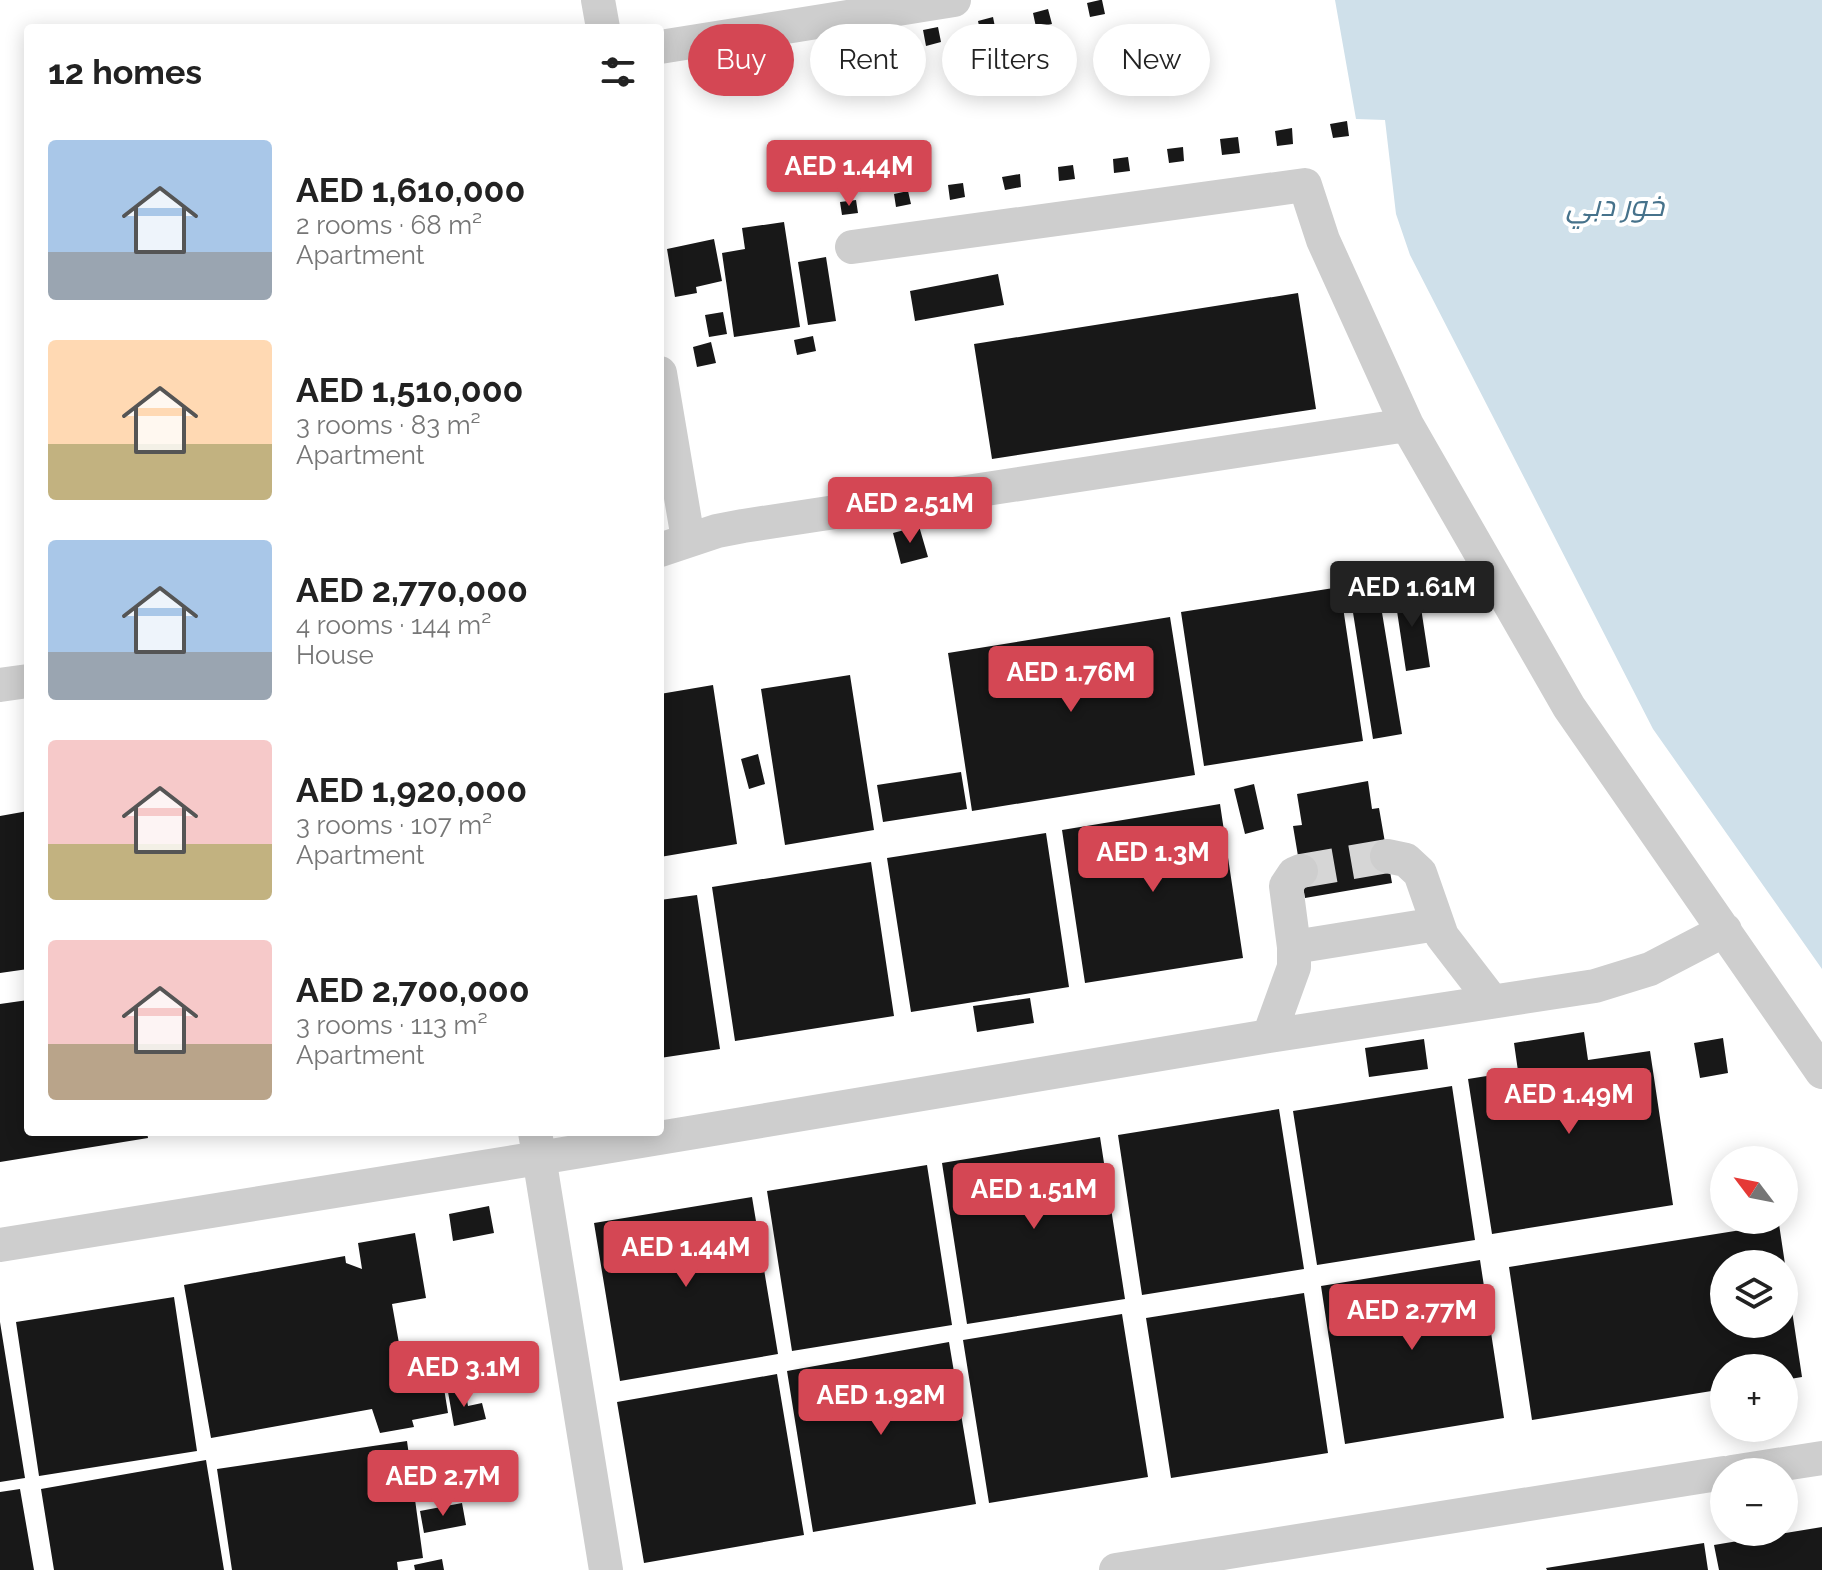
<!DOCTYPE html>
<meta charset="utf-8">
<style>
:root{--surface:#fff;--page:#f6f6f6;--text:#222;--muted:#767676;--accent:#d44754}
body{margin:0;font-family:Raleway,Cairo,sans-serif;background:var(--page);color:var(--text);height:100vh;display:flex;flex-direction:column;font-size:30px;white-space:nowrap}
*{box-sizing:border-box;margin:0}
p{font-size:26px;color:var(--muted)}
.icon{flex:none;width:44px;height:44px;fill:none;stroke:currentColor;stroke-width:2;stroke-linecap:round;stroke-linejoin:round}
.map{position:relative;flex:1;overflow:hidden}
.panel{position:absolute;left:24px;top:24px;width:640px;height:1112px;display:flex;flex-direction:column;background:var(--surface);border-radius:8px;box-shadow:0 4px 20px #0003}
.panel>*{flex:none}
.guide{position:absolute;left:688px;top:24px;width:760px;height:72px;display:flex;gap:16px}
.needle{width:52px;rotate:302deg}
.buttons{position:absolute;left:1710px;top:1146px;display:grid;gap:16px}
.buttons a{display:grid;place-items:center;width:88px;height:88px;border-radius:50%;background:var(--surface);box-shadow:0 4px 20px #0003;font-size:40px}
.price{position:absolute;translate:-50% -68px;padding:0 18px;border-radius:8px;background:var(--accent);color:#fff;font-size:26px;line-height:52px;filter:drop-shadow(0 2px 4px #0008)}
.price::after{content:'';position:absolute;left:50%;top:48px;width:24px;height:18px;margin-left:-12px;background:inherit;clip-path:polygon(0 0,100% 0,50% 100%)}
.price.on{background:#222;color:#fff}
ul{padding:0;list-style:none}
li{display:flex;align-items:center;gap:24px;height:200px;padding:0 24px}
li span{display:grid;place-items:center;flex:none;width:224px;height:160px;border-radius:8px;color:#555}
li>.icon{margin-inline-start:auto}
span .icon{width:96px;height:96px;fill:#fffc;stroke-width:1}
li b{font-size:34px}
h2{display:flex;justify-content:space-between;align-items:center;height:96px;padding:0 24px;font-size:34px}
.tag{padding:0 28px;border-radius:36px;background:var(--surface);box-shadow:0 4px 20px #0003;font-size:28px;line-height:72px}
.tag.on{background:var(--accent);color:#fff}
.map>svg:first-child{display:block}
.water{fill:#cfe0ea}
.building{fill:#181818}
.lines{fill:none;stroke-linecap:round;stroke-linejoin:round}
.minor-tunnel{stroke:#d6d6d6;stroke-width:34;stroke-dasharray:34 17;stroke-linecap:butt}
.minor{stroke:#cecece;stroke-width:34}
.labels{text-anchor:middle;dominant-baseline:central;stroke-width:8;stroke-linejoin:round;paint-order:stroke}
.water-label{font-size:30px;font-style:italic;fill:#46728b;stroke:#fff}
</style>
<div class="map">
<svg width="1822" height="1570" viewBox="0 0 1822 1570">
<rect width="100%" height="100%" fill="#fff"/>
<path class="water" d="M 1335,0 L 1822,0 L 1822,969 L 1653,729 L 1410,255 L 1396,214 L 1385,120 L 1356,119 Z"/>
<path class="building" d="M 1100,0 L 1102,0 L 1105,14 L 1090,17 L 1087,3 Z
M 1048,9 L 1052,24 L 1036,27 L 1033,13 Z
M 993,17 L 996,32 L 981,35 L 978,21 Z
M 938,27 L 941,42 L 926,46 L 923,30 Z
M 885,35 L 888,48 L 871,52 L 868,39 Z
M 830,42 L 834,59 L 817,63 L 814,46 Z
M 1347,121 L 1349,136 L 1333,138 L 1330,124 Z
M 1292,128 L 1293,144 L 1277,146 L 1275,131 Z
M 1238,137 L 1240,153 L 1222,155 L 1220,139 Z
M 1183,147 L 1184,161 L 1169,163 L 1167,149 Z
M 1128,157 L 1130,171 L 1114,173 L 1113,159 Z
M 1073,165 L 1075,179 L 1059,181 L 1058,167 Z
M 1020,174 L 1021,187 L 1005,190 L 1002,177 Z
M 963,183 L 965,197 L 950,200 L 948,185 Z
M 908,191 L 911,204 L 896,207 L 894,194 Z
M 856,200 L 858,213 L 842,215 L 840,202 Z
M 784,222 L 800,327 L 734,337 L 722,253 L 745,249 L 742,228 Z
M 714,239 L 722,281 L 696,287 L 697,293 L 675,297 L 667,249 Z
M 826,257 L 836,321 L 808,325 L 798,262 Z
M 998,274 L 1004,305 L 915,321 L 910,291 Z
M 1298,293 L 1316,409 L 992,459 L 974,344 Z
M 723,312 L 727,334 L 709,337 L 705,315 Z
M 813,336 L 816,351 L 797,355 L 794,340 Z
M 711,342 L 716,363 L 697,367 L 693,347 Z
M 919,526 L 928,557 L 901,564 L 893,533 Z
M 1376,576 L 1402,734 L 1373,739 L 1348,581 Z
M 1340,587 L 1363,741 L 1204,766 L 1181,612 Z
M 1418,588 L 1430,667 L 1406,671 L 1394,591 Z
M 1170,617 L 1195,775 L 972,811 L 948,653 Z
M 850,675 L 874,830 L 785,845 L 761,689 Z
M 713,685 L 737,844 L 660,857 L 660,694 Z
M 758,754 L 765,784 L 749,789 L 741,759 Z
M 961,772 L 967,809 L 883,822 L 877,785 Z
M 1368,781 L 1372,809 L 1379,808 L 1392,883 L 1305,898 L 1293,826 L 1302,825 L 1297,794 Z
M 1254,784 L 1264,829 L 1245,834 L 1234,789 Z
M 1220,804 L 1243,958 L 1085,983 L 1062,830 Z
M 28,811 L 28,969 L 0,973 L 0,816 Z
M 1046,833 L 1069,987 L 911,1012 L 887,858 Z
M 871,862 L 894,1016 L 735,1041 L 712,887 Z
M 697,895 L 720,1049 L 660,1058 L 660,900 Z
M 1030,998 L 1034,1023 L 977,1032 L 973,1006 Z
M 28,1000 L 28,1132 L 147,1132 L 148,1138 L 0,1162 L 0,1004 Z
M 1584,1032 L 1588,1060 L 1650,1051 L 1673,1205 L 1492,1234 L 1468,1079 L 1518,1071 L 1514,1043 Z
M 1723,1038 L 1728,1073 L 1700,1078 L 1694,1043 Z
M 1424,1039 L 1428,1069 L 1369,1077 L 1365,1048 Z
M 1452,1086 L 1475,1240 L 1317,1265 L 1293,1111 Z
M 1279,1109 L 1304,1269 L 1142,1295 L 1118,1135 Z
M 1100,1137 L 1125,1299 L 967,1324 L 942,1163 Z
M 927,1165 L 952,1325 L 792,1351 L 767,1191 Z
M 752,1197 L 778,1354 L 620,1381 L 594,1223 Z
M 489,1206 L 494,1233 L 453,1241 L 449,1214 Z
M 1779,1224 L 1785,1264 L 1724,1264 L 1724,1324 L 1784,1324 L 1786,1271 L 1802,1377 L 1784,1380 L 1784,1368 L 1724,1368 L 1724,1389 L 1532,1420 L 1509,1267 Z
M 415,1233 L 426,1298 L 392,1304 L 405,1377 L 441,1370 L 448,1413 L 412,1420 L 414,1427 L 380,1433 L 372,1409 L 211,1438 L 184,1285 L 345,1256 L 346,1263 L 362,1269 L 358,1243 Z
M 1480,1260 L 1504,1418 L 1345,1444 L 1321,1286 Z
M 1304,1293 L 1328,1453 L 1171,1478 L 1146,1318 Z
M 174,1297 L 197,1451 L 39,1476 L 16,1322 Z
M 1122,1314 L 1148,1477 L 989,1503 L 963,1340 Z
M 0,1322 L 25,1478 L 0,1482 Z
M 949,1342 L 976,1504 L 813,1532 L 787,1371 Z
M 777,1374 L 804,1535 L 644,1563 L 617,1402 Z
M 465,1388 L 468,1406 L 482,1403 L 486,1419 L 454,1426 L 448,1392 Z
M 407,1441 L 423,1558 L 397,1562 L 398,1570 L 232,1570 L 217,1469 Z
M 206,1460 L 224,1570 L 54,1570 L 41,1489 Z
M 20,1489 L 34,1570 L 0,1570 L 0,1492 Z
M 462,1503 L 466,1525 L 424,1533 L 420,1511 Z
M 1822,1527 L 1822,1570 L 1719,1570 L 1714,1545 Z
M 1704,1543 L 1708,1570 L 1547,1570 L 1546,1568 Z
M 442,1559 L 444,1570 L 415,1570 L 414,1565 Z"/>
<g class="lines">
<path class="minor-tunnel" d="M 1301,871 L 1387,856"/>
<path class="minor" d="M 598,0 L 603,28
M 660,47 L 954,0
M 852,247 L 1305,185 L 1323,240 L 1407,425 L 1569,707 L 1822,1072
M 660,373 L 688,539
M 660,550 L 717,531 L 743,526 L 1407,425
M 0,685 L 28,681
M 1387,856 L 1406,860 L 1420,873 L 1442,936 L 1492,1001
M 1294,947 L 1437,924
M 1269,1036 L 1294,967 L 1294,947 L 1286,886 L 1294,874 L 1301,871
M 535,1132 L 606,1570
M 0,1245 L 539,1158 L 1269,1036 L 1595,986 L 1650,969 L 1725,930
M 1732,1472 L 1822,1458
M 1116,1570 L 1724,1473"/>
</g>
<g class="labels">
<g class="water-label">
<text x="1615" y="205">خور دبي</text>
</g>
</g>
</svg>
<div class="buttons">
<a><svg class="needle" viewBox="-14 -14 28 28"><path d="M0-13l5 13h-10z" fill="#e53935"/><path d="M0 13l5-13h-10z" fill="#767676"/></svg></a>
<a><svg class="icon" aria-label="layers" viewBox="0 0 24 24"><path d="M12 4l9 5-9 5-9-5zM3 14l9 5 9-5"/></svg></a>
<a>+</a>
<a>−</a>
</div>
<b class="price" style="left:849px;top:208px">AED 1.44M</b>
<b class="price" style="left:910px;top:545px">AED 2.51M</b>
<b class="price on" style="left:1412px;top:629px">AED 1.61M</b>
<b class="price" style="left:1071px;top:714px">AED 1.76M</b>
<b class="price" style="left:1153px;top:894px">AED 1.3M</b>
<b class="price" style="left:1569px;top:1136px">AED 1.49M</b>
<b class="price" style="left:1034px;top:1231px">AED 1.51M</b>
<b class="price" style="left:686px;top:1289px">AED 1.44M</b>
<b class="price" style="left:1412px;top:1352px">AED 2.77M</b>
<b class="price" style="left:464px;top:1409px">AED 3.1M</b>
<b class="price" style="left:881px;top:1437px">AED 1.92M</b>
<b class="price" style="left:443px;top:1518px">AED 2.7M</b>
<div class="guide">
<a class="tag on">Buy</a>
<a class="tag">Rent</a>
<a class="tag">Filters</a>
<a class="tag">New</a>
</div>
<section class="panel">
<h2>12 homes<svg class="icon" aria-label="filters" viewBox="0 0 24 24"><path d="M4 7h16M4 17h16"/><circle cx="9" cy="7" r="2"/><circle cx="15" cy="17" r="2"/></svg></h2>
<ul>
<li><span style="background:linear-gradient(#a9c7e8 70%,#9aa5b1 0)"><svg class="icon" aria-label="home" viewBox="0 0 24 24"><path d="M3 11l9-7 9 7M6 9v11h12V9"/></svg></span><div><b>AED 1,610,000</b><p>2 rooms · 68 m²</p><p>Apartment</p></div></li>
<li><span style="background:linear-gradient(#ffd9b3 65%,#c2b280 0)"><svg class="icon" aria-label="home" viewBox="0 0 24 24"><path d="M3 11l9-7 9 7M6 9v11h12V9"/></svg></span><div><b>AED 1,510,000</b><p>3 rooms · 83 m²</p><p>Apartment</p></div></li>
<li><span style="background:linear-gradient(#a9c7e8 70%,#9aa5b1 0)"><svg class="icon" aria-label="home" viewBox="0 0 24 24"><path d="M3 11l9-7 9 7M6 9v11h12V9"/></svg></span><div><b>AED 2,770,000</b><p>4 rooms · 144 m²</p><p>House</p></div></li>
<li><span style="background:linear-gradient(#f6c9c9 65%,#c2b280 0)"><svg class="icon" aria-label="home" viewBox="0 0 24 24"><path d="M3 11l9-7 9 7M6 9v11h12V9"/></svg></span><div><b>AED 1,920,000</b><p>3 rooms · 107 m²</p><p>Apartment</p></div></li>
<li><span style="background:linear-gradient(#f6c9c9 65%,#b9a48a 0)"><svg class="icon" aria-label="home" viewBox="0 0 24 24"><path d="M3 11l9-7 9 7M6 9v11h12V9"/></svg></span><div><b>AED 2,700,000</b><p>3 rooms · 113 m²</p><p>Apartment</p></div></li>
</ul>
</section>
</div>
